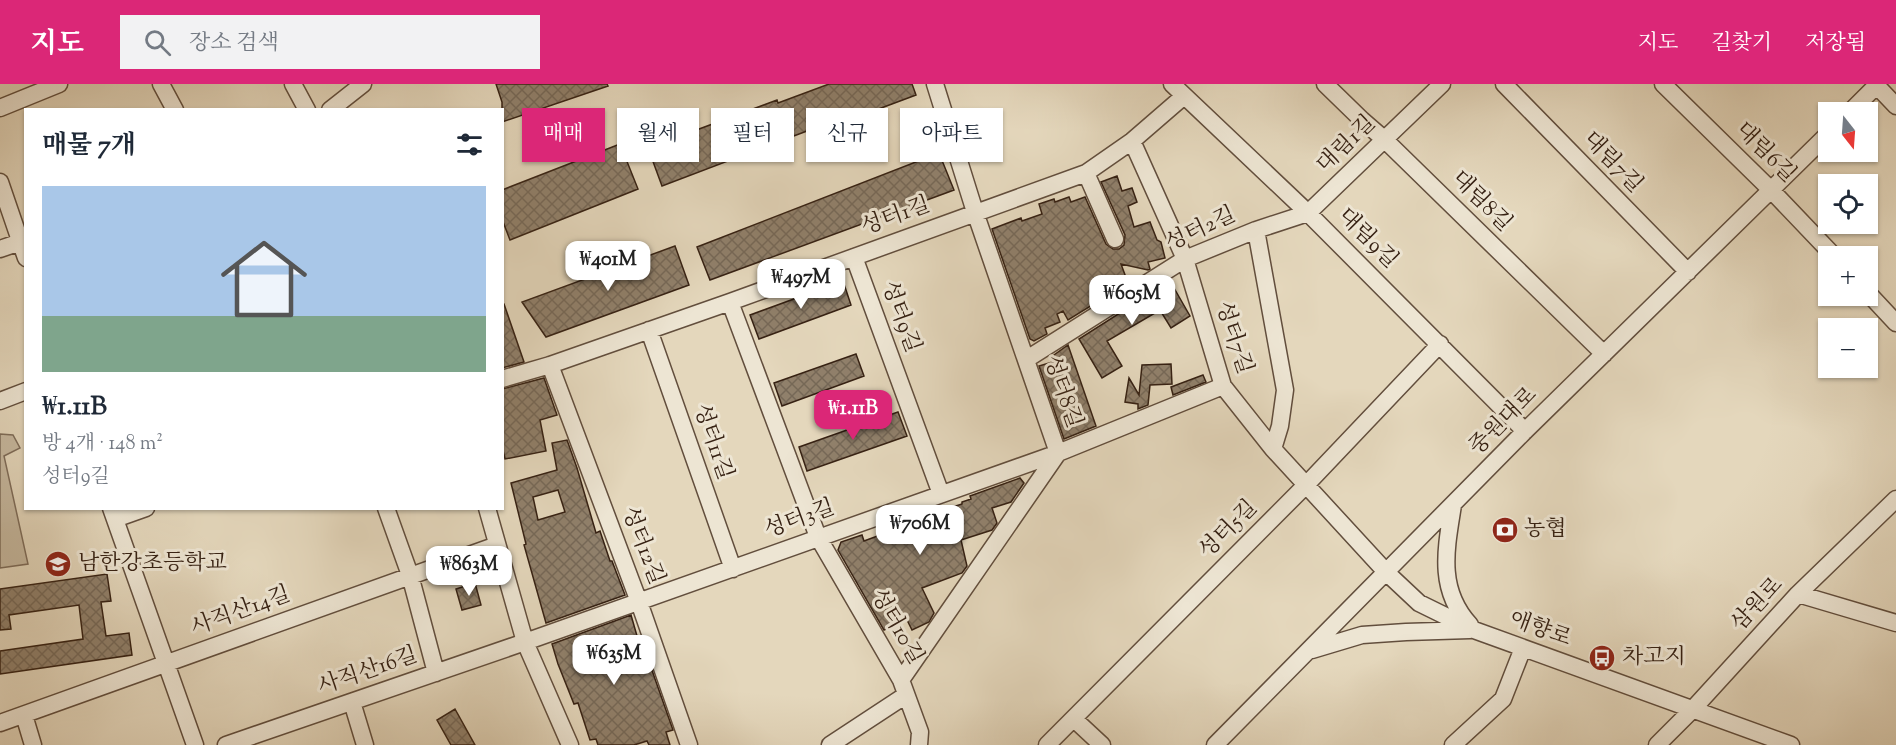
<!DOCTYPE html>
<html lang="ko">
<meta charset="utf-8">
<style>
:root{--surface:#fff;--page:#f2f2f3;--text:#1f2937;--muted:#747a83;--accent:#db2777}
body{margin:0;font-family:"Sorts Mill Goudy","Noto Serif KR",serif;background:var(--page);color:var(--text);height:100vh;display:flex;flex-direction:column;font-size:22px;white-space:nowrap}
*{box-sizing:border-box;margin:0}
p{font-size:20px;color:var(--muted)}
.icon{flex:none;width:33px;height:33px;fill:none;stroke:currentColor;stroke-width:2;stroke-linecap:round;stroke-linejoin:round}
.map{position:relative;flex:1;overflow:hidden}
.details{position:absolute;left:24px;top:24px;width:480px;height:402px;display:flex;flex-direction:column;background:var(--surface);border-radius:0px;box-shadow:0 2px 4px #0004}
.details>*{flex:none}
.banner{position:absolute;left:522px;top:24px;width:570px;height:54px;display:flex;gap:12px}
.needle{width:39px;rotate:163deg}
.tools{position:absolute;left:1818px;top:18px;display:grid;gap:12px}
.tools a{display:grid;place-items:center;width:60px;height:60px;border-radius:0px;background:var(--surface);box-shadow:0 2px 4px #0004;font-size:30px}
.price{position:absolute;translate:-50% -51px;padding:0 14px;border-radius:12px;background:#fff;color:#222;font-size:20px;line-height:39px;filter:drop-shadow(0 2px 3px #0008)}
.price::after{content:'';position:absolute;left:50%;top:36px;width:18px;height:14px;margin-left:-9px;background:inherit;clip-path:polygon(0 0,100% 0,50% 100%)}
.price.current{background:var(--accent);color:#fff}
ul{padding:0;list-style:none}
li{display:grid;align-content:center;gap:12px;height:318px;padding:0 18px}
li span{display:grid;place-items:center;height:186px;border-radius:0px;color:#555}
li>.icon{margin-inline-start:auto}
span .icon{width:108px;height:108px;fill:#fffc;stroke-width:1}
li b{font-size:26px}
h2{display:flex;justify-content:space-between;align-items:center;height:72px;padding:0 18px;font-size:26px}
.pill{padding:0 21px;border-radius:0px;background:var(--surface);box-shadow:0 2px 4px #0004;font-size:21px;line-height:54px}
.pill.current{background:var(--accent);color:#fff}
header{display:flex;align-items:center;gap:36px;box-sizing:border-box;height:84px;padding:0 30px;background:var(--accent);color:#fff}
header strong{font-size:28px}
nav{display:flex;gap:33px;margin-inline-start:auto;font-size:21px}
.search{width:420px;height:54px;background:var(--page);display:flex;align-items:center;gap:15px;box-sizing:border-box;padding:0 21px;border-radius:0px;color:var(--muted);font-size:22px}
.map>svg:first-child{display:block}
.pitch{fill:#c6b89f;stroke:#7e6c59;stroke-width:1.5}
.building{fill:url(#building-cross-hatch);stroke:#362113;stroke-width:1.5;fill-rule:evenodd}
.lines{fill:none;stroke-linecap:round;stroke-linejoin:round}
.minor-casing{stroke:#624e3d;stroke-width:19}
.minor{stroke:#ede5d3;stroke-width:16}
.labels{text-anchor:middle;dominant-baseline:central;stroke-width:6;stroke-linejoin:round;paint-order:stroke}
.street-label{font-size:22px;fill:#362113;stroke:#ede5d3}
.poi-label{font-size:22px;fill:#362113;stroke:#ede5d3;text-anchor:start}
</style>
<header>
<strong>지도</strong>
<div class="search"><svg class="icon" aria-label="search" viewBox="0 0 24 24"><circle cx="10" cy="10" r="6"/><path d="M15 15l6 6"/></svg>장소 검색</div>
<nav><a>지도</a><a>길찾기</a><a>저장됨</a></nav>
</header>
<div class="map">
<svg width="1896" height="661" viewBox="0 0 1896 661">
<defs>
<pattern id="building-cross-hatch" width="8" height="8" patternUnits="userSpaceOnUse" patternTransform="scale(1.5)"><rect width="8" height="8" fill="#90806b"/><path d="M0 0l8 8M0 8l8-8" fill="none" stroke="#766857"/></pattern>
</defs>
<rect width="100%" height="100%" fill="#e4d7bc"/>
<filter id="stains"><feTurbulence type="fractalNoise" baseFrequency=".00333" numOctaves="4"/><feColorMatrix values="0 0 0 0 .2 0 0 0 0 .09 0 0 0 0 .02 0 0 0 .5 -.17"/></filter>
<radialGradient id="worn" r=".72"><stop offset=".6" stop-color="#630" stop-opacity="0"/><stop offset="1" stop-color="#630" stop-opacity=".3"/></radialGradient>
<path class="pitch" d="M 0,350 L 13,351 L 20,364 L 4,372 L 28,480 L 0,484 Z"/>
<path class="building" d="M 496,0 L 607,0 L 608,2 L 502,38 L 502,18 Z
M 829,0 L 912,0 L 916,11 L 809,51 L 807,47 L 662,102 L 648,64 L 777,16 L 778,19 Z
M 620,60 L 638,105 L 510,156 L 502,135 L 502,106 Z
M 939,69 L 954,106 L 710,196 L 697,163 Z
M 1117,92 L 1122,107 L 1132,104 L 1137,118 L 1128,122 L 1134,143 L 1150,138 L 1157,156 L 1161,158 L 1165,174 L 1148,178 L 1150,185 L 1148,186 L 1121,180 L 1128,199 L 1068,236 L 1063,227 L 1057,230 L 1060,238 L 1045,244 L 1047,250 L 1034,257 L 1030,255 L 992,145 L 1021,134 L 1022,137 L 1042,130 L 1039,120 L 1054,115 L 1055,118 L 1069,113 L 1071,118 L 1085,113 L 1106,160 L 1113,165 L 1119,165 L 1124,161 L 1125,151 L 1101,98 Z
M 675,162 L 689,201 L 546,253 L 522,218 Z
M 843,197 L 851,221 L 759,255 L 750,231 Z
M 1170,197 L 1190,232 L 1171,244 L 1160,226 L 1107,257 L 1122,282 L 1102,294 L 1079,255 Z
M 502,220 L 504,220 L 524,278 L 502,284 Z
M 1068,261 L 1096,342 L 1064,355 L 1039,282 L 1056,277 L 1054,271 Z
M 856,270 L 864,292 L 782,322 L 774,299 Z
M 1171,280 L 1172,300 L 1150,301 L 1148,321 L 1138,325 L 1138,320 L 1125,318 L 1129,294 L 1139,311 L 1142,281 Z
M 1203,291 L 1206,298 L 1173,311 L 1171,303 Z
M 544,294 L 557,331 L 540,336 L 546,367 L 505,375 L 502,362 L 502,305 Z
M 898,328 L 907,352 L 807,387 L 799,363 Z
M 567,356 L 577,384 L 596,449 L 600,447 L 610,477 L 612,477 L 625,511 L 546,539 L 524,461 L 526,460 L 511,399 L 557,386 L 552,359 ZM 558,406 L 565,428 L 538,436 L 533,413 Z
M 1020,394 L 1024,399 L 1011,418 L 992,424 L 997,439 L 992,446 L 961,456 L 967,482 L 962,489 L 922,504 L 934,529 L 929,538 L 912,546 L 907,536 L 884,546 L 838,466 L 841,458 L 862,451 L 864,457 L 883,450 L 882,446 L 962,420 L 962,418 L 971,415 L 970,412 Z
M 107,490 L 111,517 L 101,518 L 106,552 L 129,549 L 132,571 L 0,590 L 0,567 L 83,555 L 79,521 L 9,531 L 11,545 L 0,546 L 0,505 Z
M 475,499 L 481,521 L 462,526 L 456,505 Z
M 631,531 L 639,559 L 642,558 L 673,646 L 666,648 L 670,661 L 649,661 L 647,657 L 634,661 L 598,661 L 596,655 L 590,656 L 578,619 L 574,620 L 558,580 L 552,560 Z
M 455,625 L 475,661 L 451,661 L 437,636 Z"/>
<g class="lines">
<defs>
<path id="minor" d="M 161,0 L 175,26
M 293,0 L 307,26
M 1172,0 L 1308,129 L 1525,347
M 1325,0 L 1362,36 L 1385,56 L 1604,270
M 1504,0 L 1688,188
M 1663,0 L 1771,106 L 1834,172
M 1875,0 L 1896,22
M 0,24 L 59,0
M 330,26 L 363,0
M 1850,28 L 1878,0
M 1132,57 L 1185,175 L 1223,302 L 1273,365 L 1387,489 L 1419,519 L 1474,546 L 1791,661
M 1086,89 L 1115,155
M 0,98 L 26,174
M 1256,146 L 1285,306 L 1280,342 L 1273,365
M 0,165 L 26,156
M 854,173 L 941,410
M 1868,209 L 1896,239
M 730,218 L 818,453 L 901,596 L 920,648 L 919,661
M 649,246 L 733,485
M 1027,275 L 1185,175 L 1256,146 L 1308,129 L 1442,0
M 550,281 L 639,518 L 689,661
M 502,295 L 550,281 L 730,218 L 1086,89 L 1132,57 L 1184,12
M 0,317 L 26,307
M 1453,421 C 1446,465 1437,505 1470,541
M 111,424 L 195,661
M 386,424 L 410,491 L 436,589
M 487,424 L 525,558 L 570,661
M 115,435 L 146,424
M 1798,510 L 1896,539
M 1312,566 L 1362,551 L 1406,548 L 1470,546
M 901,596 L 1058,369 L 975,128 L 935,0
M 352,618 L 365,661
M 24,631 L 33,661
M 1074,635 L 1102,661
M 0,639 L 497,461
M 226,661 L 525,558 L 1058,369 L 1223,302
M 830,661 L 906,611
M 1047,661 L 1306,401 L 1440,260
M 1215,661 L 1525,347 L 1828,50
M 1453,661 L 1503,615 L 1523,564
M 1657,661 L 1692,626 L 1798,510 L 1896,415"/>
</defs>
<use href="#minor" class="minor-casing"/>
<use href="#minor" class="minor"/>
</g>
<defs>
<symbol id="bank-disc" viewBox="-11 -11 22 22"><circle r="9.5" fill="#8f2418" stroke="#ede5d3"/><path d="M-6-4H6V4H-6ZM0-2.3a2.3 2.3 0 1 0 0 4.6a2.3 2.3 0 1 0 0-4.6Z" fill="#fff"/></symbol>
<symbol id="school-disc" viewBox="-11 -11 22 22"><circle r="9.5" fill="#8f2418" stroke="#ede5d3"/><path d="M0-5L7-2L0 1L-7-2ZM-4 1L0 2.5L4 1V4Q0 6-4 4Z" fill="#fff"/></symbol>
<symbol id="bus-disc" viewBox="-11 -11 22 22"><circle r="9.5" fill="#8f2418" stroke="#ede5d3"/><path d="M-5-6H5V4H4V6H2V4H-2V6H-4V4H-5ZM-3.5-4V0h7V-4ZM-3.5 1.2v1.5H-2V1.2ZM2 1.2v1.5H3.5V1.2Z" fill="#fff"/></symbol>
</defs>
<g fill-rule="evenodd">
<use href="#bank-disc" x="1490" y="431" width="30" height="30"/>
<use href="#school-disc" x="43" y="465" width="30" height="30"/>
<use href="#bus-disc" x="1587" y="559" width="30" height="30"/>
</g>
<g class="labels">
<g class="street-label">
<text transform="translate(1347 61) rotate(-44)">대림1길</text>
<text transform="translate(1765 69) rotate(45)">대림6길</text>
<text transform="translate(1612 79) rotate(46)">대림7길</text>
<text transform="translate(1481 118) rotate(45)">대림8길</text>
<text transform="translate(896 133) rotate(-20)">성터1길</text>
<text transform="translate(1201 146) rotate(-25)">성터2길</text>
<text transform="translate(1367 155) rotate(45)">대림9길</text>
<text transform="translate(900 233) rotate(70)">성터9길</text>
<text transform="translate(1233 254) rotate(72)">성터7길</text>
<text transform="translate(1062 308) rotate(71)">성터8길</text>
<text transform="translate(1504 338) rotate(-45)">중원대로</text>
<text transform="translate(712 358) rotate(71)">성터11길</text>
<text transform="translate(800 436) rotate(-20)">성터3길</text>
<text transform="translate(1229 446) rotate(-45)">성터5길</text>
<text transform="translate(642 462) rotate(69)">성터12길</text>
<text transform="translate(1758 521) rotate(-47)">삼원로</text>
<text transform="translate(241 528) rotate(-20)">사직산14길</text>
<text transform="translate(896 543) rotate(60)">성터10길</text>
<text transform="translate(1540 546) rotate(20)">애향로</text>
<text transform="translate(368 588) rotate(-19)">사직산16길</text>
</g>
<g class="poi-label">
<text x="1524" y="446">농협</text>
<text x="78" y="480">남한강초등학교</text>
<text x="1622" y="574">차고지</text>
</g>
</g>
<rect width="100%" height="100%" filter="url(#stains)"/>
<rect width="100%" height="100%" fill="url(#worn)"/>
</svg>
<div class="tools">
<a><svg class="needle" viewBox="-14 -14 28 28"><path d="M0-13l5 13h-10z" fill="#e53935"/><path d="M0 13l5-13h-10z" fill="#747a83"/></svg></a>
<a><svg class="icon" aria-label="locate" viewBox="0 0 24 24"><circle cx="12" cy="12" r="6"/><path d="M12 2v4M12 18v4M2 12h4M18 12h4"/></svg></a>
<a>+</a>
<a>−</a>
</div>
<b class="price" style="left:608px;top:208px">₩401M</b>
<b class="price" style="left:801px;top:226px">₩497M</b>
<b class="price" style="left:1132px;top:242px">₩605M</b>
<b class="price current" style="left:853px;top:357px">₩1.11B</b>
<b class="price" style="left:920px;top:472px">₩706M</b>
<b class="price" style="left:469px;top:513px">₩863M</b>
<b class="price" style="left:614px;top:602px">₩635M</b>
<div class="banner">
<a class="pill current">매매</a>
<a class="pill">월세</a>
<a class="pill">필터</a>
<a class="pill">신규</a>
<a class="pill">아파트</a>
</div>
<section class="details">
<h2>매물 7개<svg class="icon" aria-label="filters" viewBox="0 0 24 24"><path d="M4 7h16M4 17h16"/><circle cx="9" cy="7" r="2"/><circle cx="15" cy="17" r="2"/></svg></h2>
<ul>
<li><span style="background:linear-gradient(#a9c7e8 70%,#7fa58c 0)"><svg class="icon" aria-label="home" viewBox="0 0 24 24"><path d="M3 11l9-7 9 7M6 9v11h12V9"/></svg></span><div><b>₩1.11B</b><p>방 4개 · 148 m²</p><p>성터9길</p></div></li>
</ul>
</section>
</div>
